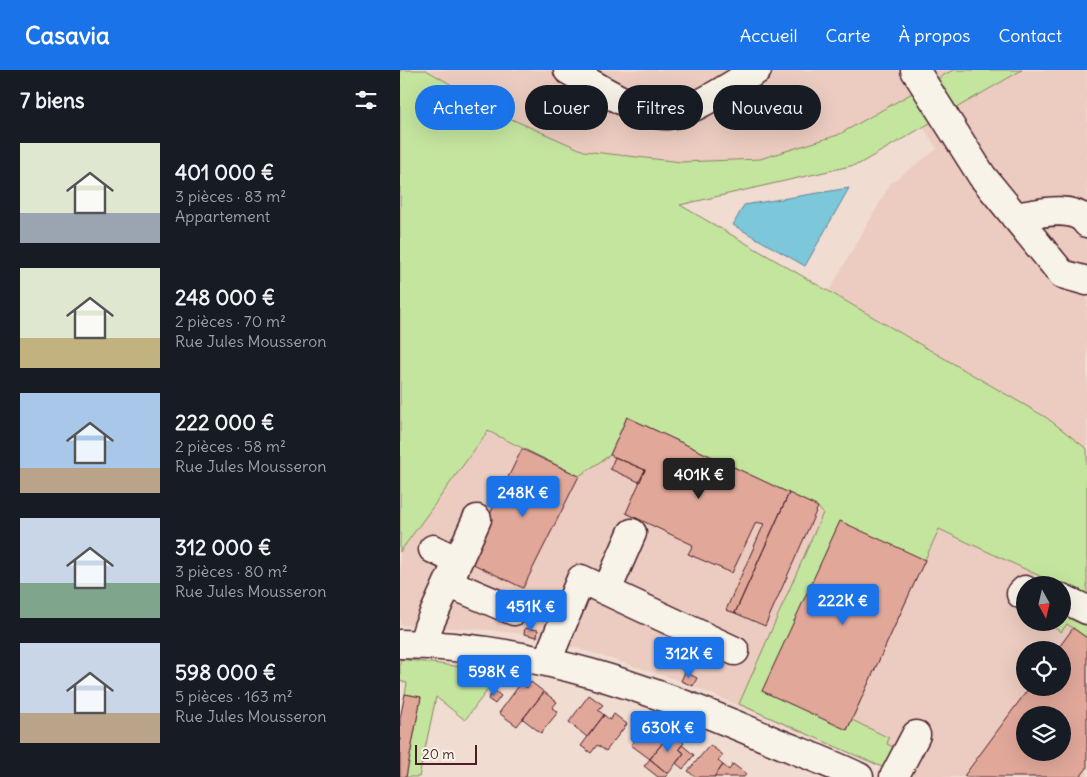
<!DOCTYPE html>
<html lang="fr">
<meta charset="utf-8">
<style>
:root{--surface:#171b24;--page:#242831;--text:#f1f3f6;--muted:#9ea1a6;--accent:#1a73e8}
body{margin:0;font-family:Delius,sans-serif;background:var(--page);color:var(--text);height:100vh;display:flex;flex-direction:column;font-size:19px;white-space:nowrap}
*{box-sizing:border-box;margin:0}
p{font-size:16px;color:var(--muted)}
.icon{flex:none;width:28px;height:28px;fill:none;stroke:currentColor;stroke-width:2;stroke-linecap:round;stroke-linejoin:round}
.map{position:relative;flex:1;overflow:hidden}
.sheet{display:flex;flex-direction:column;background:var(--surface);width:400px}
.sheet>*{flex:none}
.top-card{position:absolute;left:15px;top:15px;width:475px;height:45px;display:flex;gap:10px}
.needle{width:32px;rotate:172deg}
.fabs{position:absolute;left:616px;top:506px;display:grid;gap:10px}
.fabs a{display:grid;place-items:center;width:55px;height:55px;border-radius:50%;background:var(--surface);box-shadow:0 5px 20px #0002;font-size:25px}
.scale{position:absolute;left:15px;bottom:12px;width:62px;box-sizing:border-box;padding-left:5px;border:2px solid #4a1f2b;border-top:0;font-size:14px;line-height:18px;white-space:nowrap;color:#4a1f2b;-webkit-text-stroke:4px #f7f3e8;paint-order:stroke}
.price{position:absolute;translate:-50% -42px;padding:0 11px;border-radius:5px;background:var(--accent);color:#fff;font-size:16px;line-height:32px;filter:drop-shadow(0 1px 2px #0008)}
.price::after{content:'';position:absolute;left:50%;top:30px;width:15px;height:11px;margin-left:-8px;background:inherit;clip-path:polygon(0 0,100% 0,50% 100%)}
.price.current{background:#222;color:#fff}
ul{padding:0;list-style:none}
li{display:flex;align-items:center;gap:15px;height:125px;padding:0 20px}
li span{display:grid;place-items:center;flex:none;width:140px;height:100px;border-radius:0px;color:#555}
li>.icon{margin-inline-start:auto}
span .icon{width:60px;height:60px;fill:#fffc;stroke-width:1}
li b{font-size:21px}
h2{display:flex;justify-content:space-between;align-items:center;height:60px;padding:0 20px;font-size:21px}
.chip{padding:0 18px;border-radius:22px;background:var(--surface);box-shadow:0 5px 20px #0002;font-size:18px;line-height:45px}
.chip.current{background:var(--accent);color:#fff}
header{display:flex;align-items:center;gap:30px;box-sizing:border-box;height:70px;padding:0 25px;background:var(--accent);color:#fff}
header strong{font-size:24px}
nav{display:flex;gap:28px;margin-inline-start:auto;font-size:18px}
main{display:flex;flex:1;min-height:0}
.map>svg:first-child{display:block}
.built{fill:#ecccc0;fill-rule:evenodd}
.green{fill:#c4e59e;stroke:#878264}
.water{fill:#7bc7da;stroke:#678494}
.building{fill:#e1a89a;stroke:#4a1f2b;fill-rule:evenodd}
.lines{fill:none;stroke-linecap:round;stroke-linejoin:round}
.minor-casing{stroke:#4a1f2b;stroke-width:31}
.minor{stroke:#f7f3e8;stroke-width:28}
</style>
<header>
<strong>Casavia</strong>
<nav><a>Accueil</a><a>Carte</a><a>À propos</a><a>Contact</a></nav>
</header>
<main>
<section class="sheet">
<h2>7 biens<svg class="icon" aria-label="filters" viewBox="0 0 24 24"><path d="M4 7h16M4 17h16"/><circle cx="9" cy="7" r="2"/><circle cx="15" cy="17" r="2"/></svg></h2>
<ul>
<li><span style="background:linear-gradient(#dfe7d0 70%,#9aa5b1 0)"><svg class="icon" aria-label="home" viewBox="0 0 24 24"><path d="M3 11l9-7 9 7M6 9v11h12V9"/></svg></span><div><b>401 000 €</b><p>3 pièces · 83 m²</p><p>Appartement</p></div></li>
<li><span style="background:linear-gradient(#dfe7d0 70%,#c2b280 0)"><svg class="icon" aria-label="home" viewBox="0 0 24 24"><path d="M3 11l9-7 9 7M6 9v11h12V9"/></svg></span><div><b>248 000 €</b><p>2 pièces · 70 m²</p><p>Rue Jules Mousseron</p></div></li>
<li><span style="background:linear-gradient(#a9c7e8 75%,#b9a48a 0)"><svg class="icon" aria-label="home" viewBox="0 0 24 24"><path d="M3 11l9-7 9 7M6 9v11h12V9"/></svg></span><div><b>222 000 €</b><p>2 pièces · 58 m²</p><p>Rue Jules Mousseron</p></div></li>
<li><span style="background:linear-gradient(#c9d6e8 65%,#7fa58c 0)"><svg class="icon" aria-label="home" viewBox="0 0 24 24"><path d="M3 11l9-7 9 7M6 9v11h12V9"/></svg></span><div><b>312 000 €</b><p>3 pièces · 80 m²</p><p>Rue Jules Mousseron</p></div></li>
<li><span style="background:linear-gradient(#c9d6e8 70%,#b9a48a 0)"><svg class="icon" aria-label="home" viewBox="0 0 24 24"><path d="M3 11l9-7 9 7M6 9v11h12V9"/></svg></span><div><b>598 000 €</b><p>5 pièces · 163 m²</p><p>Rue Jules Mousseron</p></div></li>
</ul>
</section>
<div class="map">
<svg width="687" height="707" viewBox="0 0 687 707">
<rect width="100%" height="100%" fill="#f0dcd1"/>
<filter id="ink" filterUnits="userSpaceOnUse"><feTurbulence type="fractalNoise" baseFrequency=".02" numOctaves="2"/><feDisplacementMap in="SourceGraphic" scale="10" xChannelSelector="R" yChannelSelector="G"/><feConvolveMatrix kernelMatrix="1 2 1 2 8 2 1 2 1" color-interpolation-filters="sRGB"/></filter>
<g filter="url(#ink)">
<path class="built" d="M 26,0 L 687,0 L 687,384 L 647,348 L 429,221 L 491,113 L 537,79 L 505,27 L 438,65 L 366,88 L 281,92 L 184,81 L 109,48 Z
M 227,347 L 418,437 L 423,443 L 525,490 L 539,459 L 659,515 L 625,515 L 625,552 L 662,552 L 687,528 L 687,707 L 502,707 L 489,700 L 281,611 L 154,571 L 124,564 L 89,560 L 0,555 L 0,482 L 89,361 L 122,379 L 210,385 ZM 625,580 L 662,580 L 662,618 L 625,618 ZM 625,645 L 662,645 L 662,682 L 625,682 Z"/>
<path class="green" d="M 0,0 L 26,0 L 109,48 L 184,81 L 281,92 L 360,89 L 438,65 L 553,0 L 622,0 L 459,94 L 280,135 L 647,348 L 687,379 L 687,528 L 539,459 L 447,660 L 452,650 L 489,668 L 487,674 L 501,681 L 489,700 L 339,634 L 423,443 L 418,437 L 227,347 L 210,385 L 179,406 L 88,361 L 0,482 Z
M 663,542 L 687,553 L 687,568 L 667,554 L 661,562 L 648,553 L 662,552 Z
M 0,589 L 101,602 L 65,650 L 36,627 L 19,707 L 6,707 L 21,627 L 5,624 L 7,613 L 0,611 Z"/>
<path class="water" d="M 449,118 L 405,196 L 333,155 L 344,135 Z"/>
<path class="building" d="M 227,347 L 389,423 L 335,543 L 326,540 L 364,454 L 356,452 L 332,503 L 288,484 L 293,475 L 226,443 L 245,400 L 210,385 Z
M 122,379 L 179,406 L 123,518 L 67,491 Z
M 215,387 L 245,400 L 239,412 L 210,399 Z
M 389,423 L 418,437 L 365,556 L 335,543 Z
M 440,451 L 525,490 L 447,660 L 362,621 Z
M 125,558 L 138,560 L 137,567 L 124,564 Z
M 673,558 L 687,568 L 687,698 L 680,707 L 566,707 L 564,706 L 629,618 L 662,618 L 662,580 L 657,580 ZM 625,645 L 662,645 L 662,682 L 625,682 Z
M 285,602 L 297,608 L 293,616 L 281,611 Z
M 131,612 L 144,622 L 117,656 L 99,643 L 121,613 L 127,618 Z
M 94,620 L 101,626 L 95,634 L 88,629 Z
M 144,622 L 157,632 L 152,638 L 158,642 L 141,663 L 123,649 Z
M 5,624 L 21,627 L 6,707 L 0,707 L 0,648 Z
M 189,625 L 203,635 L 198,640 L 204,645 L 187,667 L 169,652 Z
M 214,644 L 227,654 L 206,681 L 197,675 L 191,683 L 181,676 L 204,645 L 210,650 Z
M 258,652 L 271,662 L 250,689 L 231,675 L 248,654 L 253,658 Z
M 271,662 L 284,673 L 279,679 L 284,683 L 268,704 L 250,689 Z
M 282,675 L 294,685 L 283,699 L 276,693 L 284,683 L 279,679 Z
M 310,675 L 323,685 L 318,691 L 323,695 L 314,707 L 295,707 L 288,701 Z
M 250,689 L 268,704 L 265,707 L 258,707 L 244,696 Z
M 333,694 L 346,704 L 344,707 L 314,707 L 323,695 L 329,700 Z"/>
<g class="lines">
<defs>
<path id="minor" d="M 168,0 C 191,13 240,45 265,45 C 290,45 334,13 357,0
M 515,0 L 582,106 L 662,204 L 687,211
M 615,147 C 635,144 674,133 687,153
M 33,479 L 58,491
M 48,513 L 114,541
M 207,520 L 232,463
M 621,524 L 625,520
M 662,528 L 687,540
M 0,574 C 133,576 251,618 371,670 C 400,682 430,693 459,707
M 23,574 L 28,557 L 77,449
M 147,591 L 181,509 L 335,581
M 494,707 L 516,665"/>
</defs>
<use href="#minor" class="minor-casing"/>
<use href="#minor" class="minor"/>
</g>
</g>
</svg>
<div class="fabs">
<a><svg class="needle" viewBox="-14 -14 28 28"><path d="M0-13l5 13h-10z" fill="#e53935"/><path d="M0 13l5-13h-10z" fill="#9ea1a6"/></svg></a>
<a><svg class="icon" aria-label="locate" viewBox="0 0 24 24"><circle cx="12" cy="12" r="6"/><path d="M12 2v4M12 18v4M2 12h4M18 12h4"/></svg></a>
<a><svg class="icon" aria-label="layers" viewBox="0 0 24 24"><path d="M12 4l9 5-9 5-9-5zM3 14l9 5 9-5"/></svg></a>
</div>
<div class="scale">20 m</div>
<b class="price current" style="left:299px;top:430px">401K €</b>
<b class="price" style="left:123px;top:448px">248K €</b>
<b class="price" style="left:443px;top:556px">222K €</b>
<b class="price" style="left:131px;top:562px">451K €</b>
<b class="price" style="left:289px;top:609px">312K €</b>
<b class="price" style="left:94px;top:627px">598K €</b>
<b class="price" style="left:268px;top:683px">630K €</b>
<div class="top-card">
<a class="chip current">Acheter</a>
<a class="chip">Louer</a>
<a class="chip">Filtres</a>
<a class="chip">Nouveau</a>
</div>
</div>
</main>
